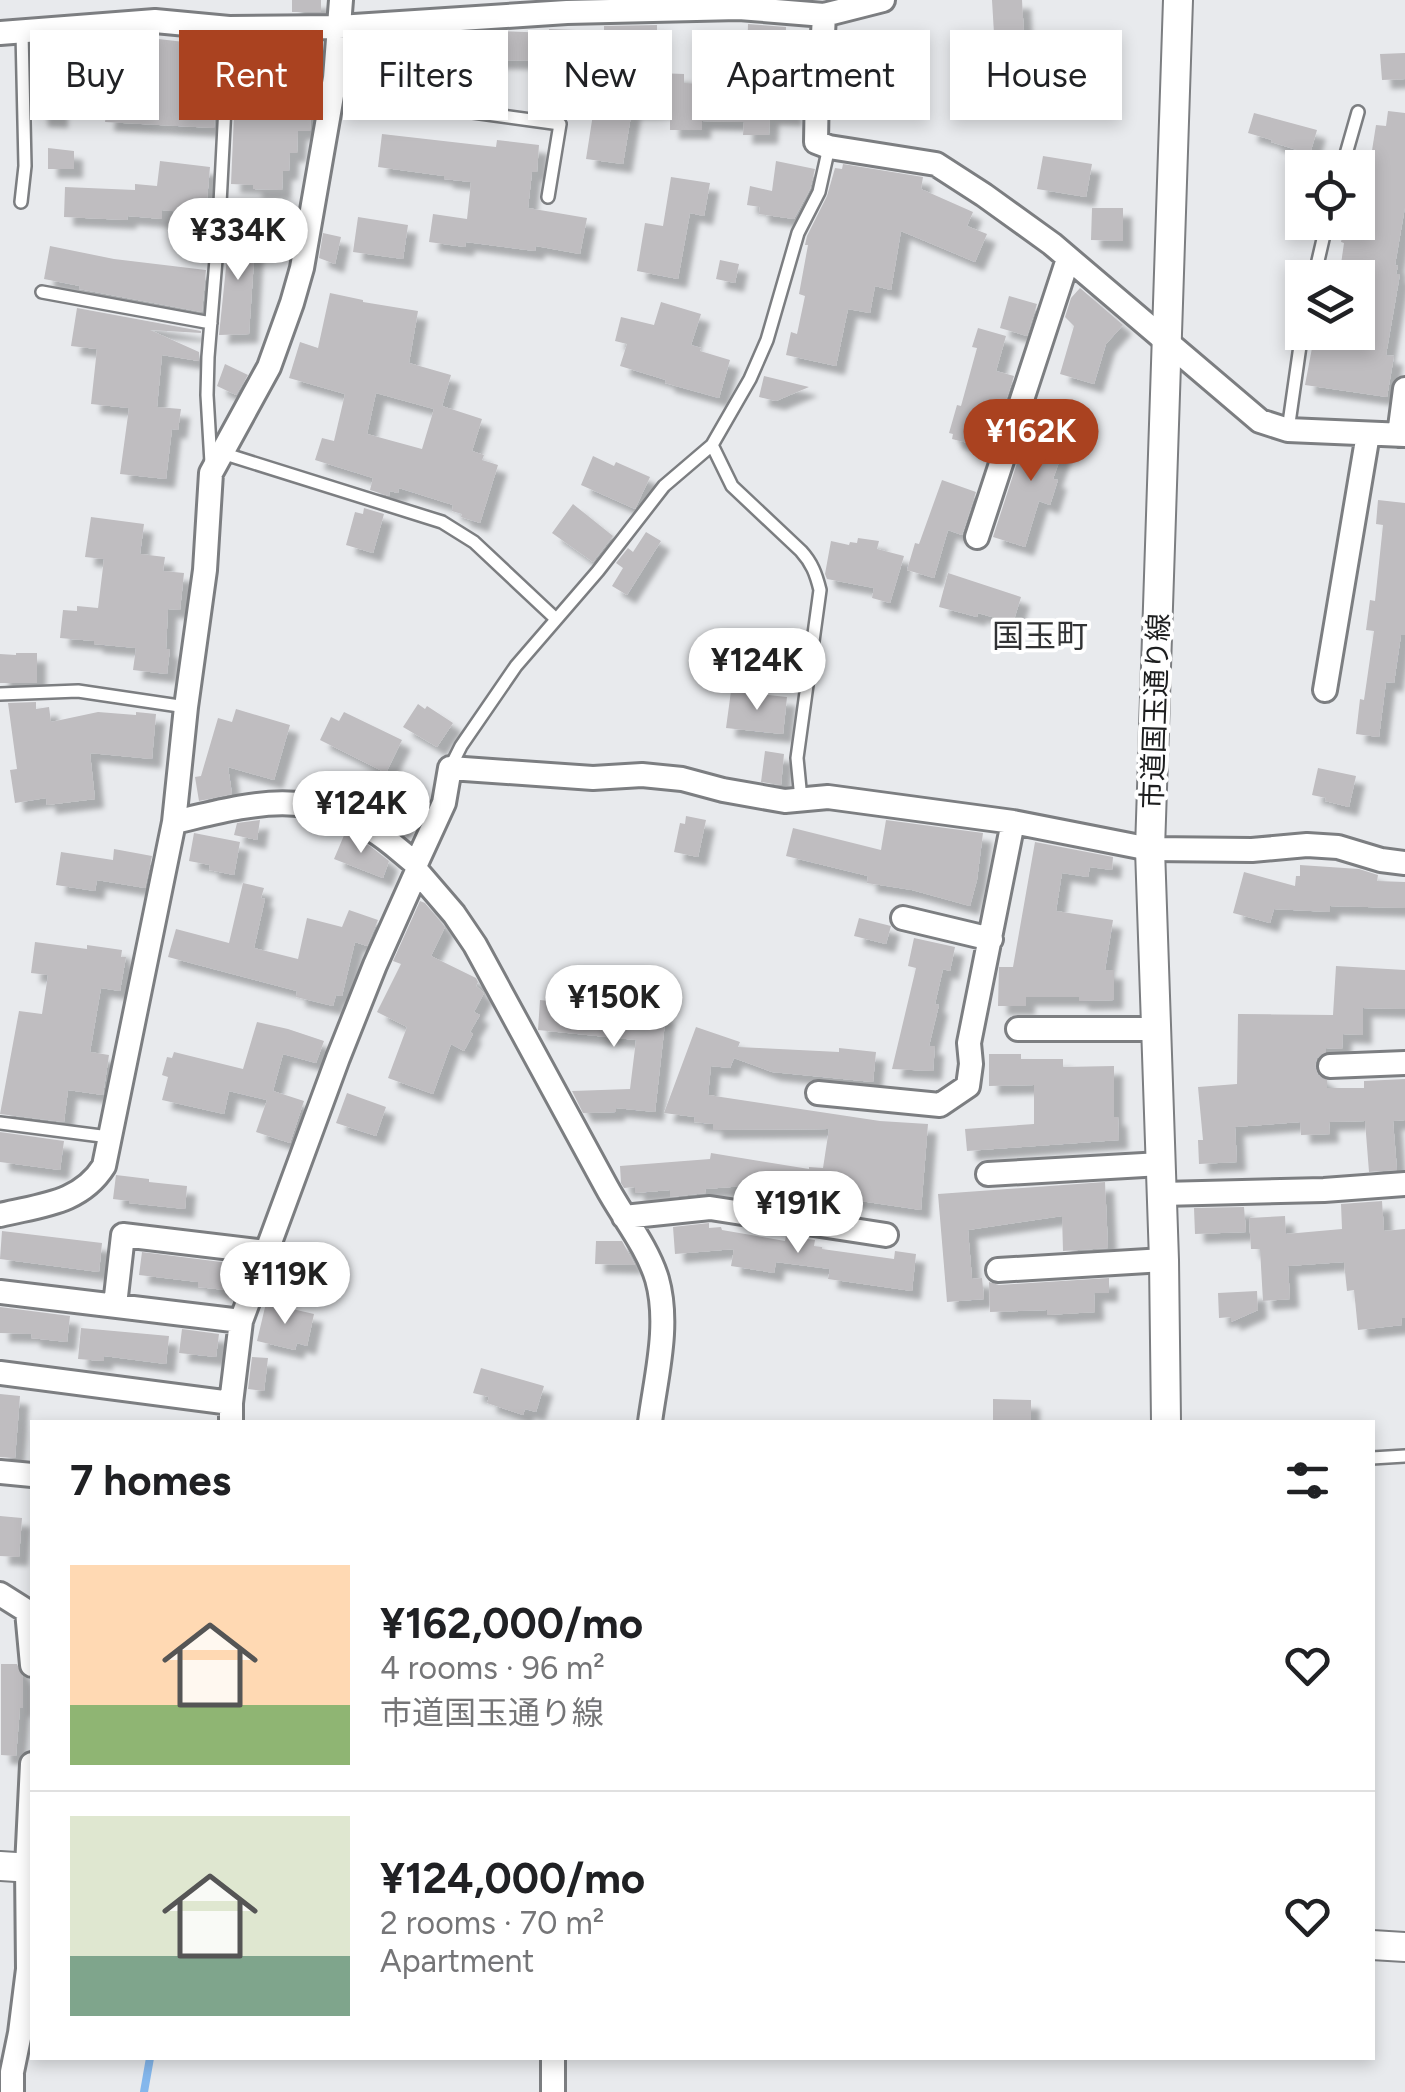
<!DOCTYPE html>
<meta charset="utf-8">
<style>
:root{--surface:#fff;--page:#f6f6f6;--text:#202124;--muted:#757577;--line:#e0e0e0;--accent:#aa4220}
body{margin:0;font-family:Figtree,"Noto Sans JP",sans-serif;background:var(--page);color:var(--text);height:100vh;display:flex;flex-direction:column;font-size:38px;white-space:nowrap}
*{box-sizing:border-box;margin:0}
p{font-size:32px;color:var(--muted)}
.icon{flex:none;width:55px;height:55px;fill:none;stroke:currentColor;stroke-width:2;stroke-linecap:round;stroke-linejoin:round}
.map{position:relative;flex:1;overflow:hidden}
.panel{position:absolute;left:30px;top:1420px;width:1345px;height:640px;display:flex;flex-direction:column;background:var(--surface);border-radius:0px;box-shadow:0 5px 15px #0003}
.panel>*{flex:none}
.hud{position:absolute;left:30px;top:30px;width:1345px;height:90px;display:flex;gap:20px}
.fabs{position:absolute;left:1285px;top:150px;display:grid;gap:20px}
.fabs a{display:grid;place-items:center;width:90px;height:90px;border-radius:0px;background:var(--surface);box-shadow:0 5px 15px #0003;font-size:50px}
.price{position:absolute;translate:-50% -85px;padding:0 22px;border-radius:35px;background:#fff;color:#222;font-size:32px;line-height:65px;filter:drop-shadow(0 2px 5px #0008)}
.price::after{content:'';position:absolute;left:50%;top:60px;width:30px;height:22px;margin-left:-15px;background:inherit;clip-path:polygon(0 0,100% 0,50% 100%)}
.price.active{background:var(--accent);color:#fff}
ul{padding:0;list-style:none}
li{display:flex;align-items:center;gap:30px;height:250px;padding:0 40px}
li+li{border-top:2px solid var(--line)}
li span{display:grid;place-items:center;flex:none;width:280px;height:200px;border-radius:0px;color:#555}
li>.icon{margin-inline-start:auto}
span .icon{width:120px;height:120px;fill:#fffc;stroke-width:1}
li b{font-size:42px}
h2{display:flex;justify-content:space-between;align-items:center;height:120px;padding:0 40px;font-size:42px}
.chip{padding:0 35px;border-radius:0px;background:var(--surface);box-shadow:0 5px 15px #0003;font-size:35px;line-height:90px}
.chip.active{background:var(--accent);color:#fff}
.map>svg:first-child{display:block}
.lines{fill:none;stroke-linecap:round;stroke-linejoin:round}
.stream{stroke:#84b7ec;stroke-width:8}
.building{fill:#bfbdc0;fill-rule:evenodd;filter:url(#shadow)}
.service-casing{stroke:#7c7e81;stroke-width:16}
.minor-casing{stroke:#7c7e81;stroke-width:28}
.tertiary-casing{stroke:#7c7e81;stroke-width:32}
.service{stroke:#fff;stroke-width:11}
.minor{stroke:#fff;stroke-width:22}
.tertiary{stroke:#fff;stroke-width:28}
.labels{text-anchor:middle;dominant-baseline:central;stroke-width:8;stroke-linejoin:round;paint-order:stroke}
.street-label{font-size:28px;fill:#1d1e1f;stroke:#fff}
.quarter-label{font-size:32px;fill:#323335;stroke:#fff}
</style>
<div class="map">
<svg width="1405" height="2092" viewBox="0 0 1405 2092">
<defs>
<filter id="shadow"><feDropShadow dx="9" dy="9" stdDeviation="2.5" flood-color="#0004"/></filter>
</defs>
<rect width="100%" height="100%" fill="#e8eaed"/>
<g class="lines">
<path class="stream" d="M 144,2092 L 150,2058"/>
</g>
<path class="building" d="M 292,0 L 321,0 L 321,12 L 292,12 Z
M 992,0 L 1022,0 L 1028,106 L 985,99 L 990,66 L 996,67 Z
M 748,24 L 786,27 L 784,91 L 794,91 L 793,117 L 770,116 L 769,135 L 743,135 L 744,122 L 702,121 L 702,130 L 670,130 L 670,110 L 632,110 L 623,164 L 586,159 L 598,82 L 565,77 L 567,61 L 490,60 L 487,86 L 460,82 L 461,36 L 497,37 L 497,32 L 500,31 L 549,33 L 549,29 L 604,31 L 604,26 L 657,25 L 657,73 L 684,74 L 684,83 L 746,86 Z
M 857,35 L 908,40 L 904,74 L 854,68 Z
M 141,37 L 219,46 L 214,128 L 105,122 L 109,91 L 59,94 L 59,119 L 39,118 L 35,48 L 85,44 L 85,41 Z
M 292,42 L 323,43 L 320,76 L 313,76 L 310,131 L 298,131 L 297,153 L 290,153 L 289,171 L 283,171 L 282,190 L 253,189 L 253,185 L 231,184 L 237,46 L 292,46 Z
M 441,43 L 441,71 L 354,78 L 354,76 L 350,76 L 352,50 Z
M 1405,53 L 1405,79 L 1382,80 L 1380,54 Z
M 1058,56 L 1107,64 L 1102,97 L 1052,89 Z
M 1388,111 L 1405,113 L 1405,207 L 1395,265 L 1398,266 L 1396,274 L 1400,274 L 1386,355 L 1394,356 L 1387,397 L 1305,385 L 1315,332 L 1358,332 L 1358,278 L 1339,278 L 1344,243 L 1341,242 L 1345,222 L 1358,222 L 1358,213 L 1362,214 L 1376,125 L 1386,126 Z
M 1254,113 L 1317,130 L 1310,154 L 1271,142 L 1272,140 L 1248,133 Z
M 382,134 L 496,147 L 497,140 L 539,145 L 537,172 L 532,172 L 528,208 L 587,218 L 580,254 L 536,246 L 535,251 L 466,242 L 465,247 L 429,242 L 433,214 L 467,219 L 471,182 L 444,179 L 444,176 L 378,167 Z
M 48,148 L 74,151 L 74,169 L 48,169 Z
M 1043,156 L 1092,164 L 1086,197 L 1037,189 Z
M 160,161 L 210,167 L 206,211 L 194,210 L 194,213 L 162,210 L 162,219 L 128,216 L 127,220 L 64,217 L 65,187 L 135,190 L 135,184 L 157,186 Z
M 776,161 L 815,169 L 810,189 L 794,219 L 759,214 L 760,207 L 747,205 L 750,186 L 772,191 Z
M 843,164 L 923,177 L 921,189 L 973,212 L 967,226 L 987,234 L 975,262 L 901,231 L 891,290 L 875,286 L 870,313 L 848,309 L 836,366 L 786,355 L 791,332 L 797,334 L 805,296 L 799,294 L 808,245 L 805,245 L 807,236 L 827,196 L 835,168 L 842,169 Z
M 671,177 L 710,183 L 704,216 L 690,213 L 678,279 L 637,271 L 645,223 L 663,226 Z
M 1092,208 L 1123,208 L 1123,241 L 1091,240 Z
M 358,217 L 408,225 L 403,259 L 353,252 Z
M 230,229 L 256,230 L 249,334 L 219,335 Z
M 323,233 L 341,237 L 335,264 L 319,258 Z
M 50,246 L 114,259 L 206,270 L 202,312 L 79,289 L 80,286 L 44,279 Z
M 720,260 L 739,264 L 735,283 L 716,279 Z
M 1080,288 L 1123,325 L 1106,344 L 1094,384 L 1060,374 L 1074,326 L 1065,317 L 1071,298 Z
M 330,293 L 363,300 L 363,302 L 418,311 L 409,363 L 451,375 L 442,406 L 482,419 L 472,451 L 484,455 L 482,460 L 498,465 L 480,523 L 461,517 L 462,514 L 452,511 L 453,505 L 399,488 L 398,493 L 390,491 L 389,496 L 370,490 L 373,478 L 315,460 L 322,438 L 334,441 L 345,394 L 289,378 L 300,342 L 318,348 ZM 376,393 L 434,409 L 422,449 L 367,434 Z
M 1009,296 L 1037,304 L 1027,336 L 1000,328 Z
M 661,302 L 701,314 L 691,345 L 701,348 L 700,351 L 730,360 L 719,398 L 665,383 L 666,380 L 620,366 L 627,344 L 615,341 L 621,317 L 654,325 Z
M 77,308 L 201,331 L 201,333 L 150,330 L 199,352 L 199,361 L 162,355 L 157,407 L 181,409 L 178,430 L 172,429 L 166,479 L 120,474 L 129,408 L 91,404 L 97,349 L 71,346 Z
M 978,328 L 1006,336 L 996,371 L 1014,376 L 991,446 L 977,442 L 976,445 L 952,439 L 953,434 L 949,433 L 957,405 L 961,406 L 977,348 L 972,347 Z
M 225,364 L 248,375 L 236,395 L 217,386 Z
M 764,376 L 809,387 L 776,401 L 759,397 Z
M 1030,423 L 1068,436 L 1053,479 L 1058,480 L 1050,505 L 1039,501 L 1025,547 L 993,537 Z
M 593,456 L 614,466 L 616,462 L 650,477 L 635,509 L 581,485 Z
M 942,480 L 976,492 L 962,535 L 948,530 L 934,578 L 907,570 L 915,543 L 919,544 Z
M 1378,500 L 1405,503 L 1405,635 L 1401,635 L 1394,683 L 1386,682 L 1379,737 L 1356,734 L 1360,699 L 1364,700 L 1374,631 L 1366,630 L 1370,600 L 1375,601 L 1383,525 L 1376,524 Z
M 573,504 L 613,536 L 593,562 L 552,533 Z
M 364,508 L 384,514 L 373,553 L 346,545 L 355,512 L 363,514 Z
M 91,517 L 144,524 L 140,554 L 165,557 L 163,571 L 184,573 L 180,610 L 168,609 L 166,649 L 170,649 L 167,674 L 133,670 L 136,648 L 94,644 L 94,641 L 60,638 L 63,610 L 77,611 L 77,606 L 98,608 L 104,559 L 85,557 Z
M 646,532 L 661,541 L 627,595 L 612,586 L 623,568 L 616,563 L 628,548 L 633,552 Z
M 858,538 L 879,541 L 877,549 L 904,556 L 890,603 L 872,598 L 874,588 L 827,579 L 825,574 L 831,541 L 849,545 L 850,542 L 857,543 Z
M 948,573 L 1021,597 L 1013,623 L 978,613 L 977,617 L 939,607 Z
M 16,653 L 37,653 L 37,683 L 0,683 L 0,654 L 16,655 Z
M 731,691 L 787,697 L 783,734 L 726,728 Z
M 36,702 L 36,709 L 49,707 L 51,722 L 98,712 L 136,715 L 136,712 L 156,714 L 152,759 L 90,753 L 95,799 L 47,805 L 46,798 L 15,803 L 10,770 L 17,769 L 8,703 Z
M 418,704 L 425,709 L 427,706 L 453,723 L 437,747 L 403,727 Z
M 236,709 L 290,725 L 274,780 L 228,767 L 232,794 L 199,801 L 195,777 L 201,776 L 218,718 L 232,722 Z
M 344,712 L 402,740 L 386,773 L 320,740 L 331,717 L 339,721 Z
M 765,751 L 784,754 L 781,785 L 761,782 Z
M 1318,768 L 1356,776 L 1349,807 L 1325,801 L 1326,798 L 1312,795 Z
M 390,787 L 414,795 L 400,831 L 378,816 Z
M 686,816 L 706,820 L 698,857 L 674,852 L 680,823 L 685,824 Z
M 260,820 L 257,840 L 234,835 L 237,823 Z
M 886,820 L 983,833 L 977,880 L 970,906 L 912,890 L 867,883 L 868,876 L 786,856 L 793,828 L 881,850 Z
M 194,833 L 240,842 L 234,875 L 209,870 L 210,865 L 189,861 Z
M 345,833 L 370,846 L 389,861 L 383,878 L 334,859 Z
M 1035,842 L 1113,857 L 1112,870 L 1090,867 L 1088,877 L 1062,873 L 1056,911 L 1113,920 L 1105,970 L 1114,970 L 1114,1000 L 1079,1001 L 1079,997 L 1026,997 L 1026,1006 L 998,1006 L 999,967 L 1013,967 Z
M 114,849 L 152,856 L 145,888 L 97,880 L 95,891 L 56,885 L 61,852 L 113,860 Z
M 1300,865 L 1359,869 L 1378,875 L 1377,881 L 1405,882 L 1405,908 L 1330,906 L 1330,912 L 1274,909 L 1270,923 L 1233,913 L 1244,872 L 1295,886 L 1296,876 L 1300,876 Z
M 243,883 L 264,888 L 261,898 L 265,899 L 254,948 L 298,959 L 307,918 L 342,927 L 349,910 L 378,920 L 367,946 L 355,942 L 342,996 L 336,995 L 333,1006 L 296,997 L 297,991 L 168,957 L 176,929 L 229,943 Z
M 420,901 L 425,903 L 445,927 L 431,956 L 476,978 L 478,982 L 476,986 L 484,993 L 474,1012 L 480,1015 L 470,1032 L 473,1034 L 464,1051 L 451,1044 L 433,1094 L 388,1078 L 407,1027 L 377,1012 L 401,964 L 393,961 Z
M 859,918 L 891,926 L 886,944 L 854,936 Z
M 914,938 L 955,947 L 950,971 L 943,969 L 935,1004 L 939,1005 L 929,1046 L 935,1046 L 933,1071 L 892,1069 L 916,968 L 908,966 Z
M 35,942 L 87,949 L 87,945 L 122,950 L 121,957 L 126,957 L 120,991 L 101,988 L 90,1052 L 109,1055 L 103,1095 L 68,1090 L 64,1122 L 0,1114 L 19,1011 L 42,1014 L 48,975 L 31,973 Z
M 1336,966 L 1405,970 L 1405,1009 L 1363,1008 L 1363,1035 L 1343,1034 L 1342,1049 L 1326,1048 L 1326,1052 L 1317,1058 L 1315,1066 L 1318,1075 L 1327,1080 L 1327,1088 L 1364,1088 L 1364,1081 L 1405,1079 L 1405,1120 L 1393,1121 L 1397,1170 L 1369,1172 L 1365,1121 L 1329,1122 L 1330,1134 L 1301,1135 L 1300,1122 L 1235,1127 L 1237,1162 L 1199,1164 L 1198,1140 L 1203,1140 L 1198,1087 L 1237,1084 L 1238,1014 L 1333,1015 Z
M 540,1000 L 666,1014 L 655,1112 L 616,1108 L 616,1112 L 583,1113 L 572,1091 L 630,1089 L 636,1040 L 538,1030 Z
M 257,1022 L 288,1029 L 324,1041 L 316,1063 L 283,1054 L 273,1091 L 304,1101 L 290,1143 L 256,1132 L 267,1100 L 229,1091 L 224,1114 L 162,1100 L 168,1077 L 162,1075 L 167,1057 L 172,1058 L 174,1052 L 243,1069 Z
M 696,1027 L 740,1042 L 738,1047 L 839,1052 L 839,1048 L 876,1052 L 873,1082 L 772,1072 L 734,1058 L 730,1068 L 711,1066 L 708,1095 L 880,1121 L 928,1124 L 921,1210 L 800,1192 L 799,1197 L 744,1186 L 705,1189 L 706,1193 L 670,1197 L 670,1190 L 635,1193 L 635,1187 L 624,1188 L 621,1183 L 620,1166 L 710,1159 L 711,1153 L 809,1169 L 809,1167 L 823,1168 L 829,1129 L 713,1130 L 713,1124 L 694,1122 L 695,1117 L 664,1113 Z
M 989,1054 L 1021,1054 L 1021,1059 L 1063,1059 L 1063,1067 L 1114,1066 L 1114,1117 L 1118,1117 L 1119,1140 L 967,1151 L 965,1129 L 1034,1124 L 1034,1085 L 989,1086 Z
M 347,1093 L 386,1107 L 376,1136 L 336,1123 Z
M 0,1132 L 64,1141 L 60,1170 L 0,1162 Z
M 116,1175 L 149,1179 L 149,1182 L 187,1186 L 185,1209 L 129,1203 L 129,1201 L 113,1199 Z
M 1105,1182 L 1108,1248 L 1063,1251 L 1062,1216 L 968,1230 L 972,1279 L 982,1278 L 984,1299 L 947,1302 L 938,1194 Z
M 1382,1201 L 1384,1231 L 1405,1229 L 1405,1318 L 1401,1318 L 1402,1325 L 1358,1330 L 1354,1290 L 1347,1291 L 1344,1262 L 1288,1266 L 1290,1299 L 1263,1301 L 1260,1249 L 1251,1249 L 1249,1218 L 1285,1216 L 1286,1234 L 1342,1229 L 1341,1204 Z
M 1244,1207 L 1246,1232 L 1195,1234 L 1194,1208 Z
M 709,1223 L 709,1228 L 721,1227 L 722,1230 L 785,1241 L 786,1236 L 815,1240 L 814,1246 L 822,1247 L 822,1249 L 894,1259 L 895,1251 L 916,1254 L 912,1291 L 828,1279 L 830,1269 L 776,1262 L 774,1273 L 731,1266 L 734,1249 L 675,1254 L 673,1227 Z
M 2,1231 L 102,1243 L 99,1272 L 0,1259 Z
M 596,1241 L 622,1241 L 635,1265 L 595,1264 Z
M 142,1252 L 237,1264 L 234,1291 L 198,1287 L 198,1282 L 139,1275 Z
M 1109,1278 L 1109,1293 L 1094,1293 L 1095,1312 L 1047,1315 L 1047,1310 L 990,1312 L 989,1282 L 999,1285 Z
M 1257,1291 L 1258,1310 L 1231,1322 L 1231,1317 L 1219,1318 L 1218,1293 Z
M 266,1303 L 314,1314 L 307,1346 L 297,1343 L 295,1350 L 257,1341 Z
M 0,1307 L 70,1316 L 67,1342 L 31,1338 L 32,1334 L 0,1333 Z
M 81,1328 L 169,1336 L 166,1364 L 104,1356 L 104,1361 L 78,1359 Z
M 182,1329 L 219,1334 L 216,1357 L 179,1353 Z
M 252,1357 L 268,1358 L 264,1391 L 248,1389 Z
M 481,1368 L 544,1386 L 536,1412 L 525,1409 L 523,1415 L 487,1403 L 489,1397 L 473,1393 Z
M 0,1394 L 20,1396 L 15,1458 L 0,1457 Z
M 993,1399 L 1031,1400 L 1031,1422 L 993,1422 Z
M 0,1516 L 22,1518 L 19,1557 L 0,1556 Z
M 1,1664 L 17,1664 L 23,1677 L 23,1708 L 20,1708 L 16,1756 L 1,1755 Z"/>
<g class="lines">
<defs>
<path id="service" d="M 450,20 L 451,109 L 560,124 L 548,197
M 1342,168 L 1358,112
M 21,202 L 25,166 L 22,32
M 1314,278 L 1327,222
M 42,292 L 211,323
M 1288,430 L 1302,332
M 712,445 L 732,486 L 801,551 C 812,563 816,574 820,590 L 797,758 L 801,799
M 222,453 L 442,522 L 474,542 L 556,619
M 211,463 L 207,395 L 208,357 L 219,223 L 229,28
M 0,694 L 78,691 L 186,707
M 450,768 L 461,746 L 516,666 L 598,571 L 664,486 L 712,445 L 750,379 L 767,340 L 798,233 L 819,192 L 829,147
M 0,1123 L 109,1137
M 1372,1458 L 1405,1456"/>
<path id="minor" d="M 824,15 L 822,53 L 817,84 L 816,142 L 829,147 L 936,164 L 984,195 L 1052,244 L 1260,421 L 1288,430 L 1405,435
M 0,33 L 155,21 L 229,28 L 339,27 L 567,12 L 739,8 L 824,15 L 883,0
M 1399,435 L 1405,389
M 977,537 L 1068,259
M 1325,690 L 1368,434
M 174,822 C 249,805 301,787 372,830 C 388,839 402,853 416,864 L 417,871 L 454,914 L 475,945 C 518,1025 562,1105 606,1186 C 622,1216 647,1246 657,1279 C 670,1325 656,1376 650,1422
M 416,864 L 444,803 L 450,768 L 593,778 L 642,775 L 682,779 L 723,790 L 785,801 L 828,797 L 1013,822 L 1150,849 L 1252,850 L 1307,845 L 1338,847 L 1381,860 L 1405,863
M 903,918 L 991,939
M 1018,1029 L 1156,1029
M 1330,1066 L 1405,1063
M 818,1093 L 940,1105 L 968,1086 L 971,1064 L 969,1043 L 1013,822
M 988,1174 L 1161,1164
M 1162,1194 L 1324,1190 L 1405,1184
M 0,1215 C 40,1205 80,1204 104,1166 L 174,822 L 186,707 L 205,570 L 211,473 L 269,367 L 292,303 L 302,268 L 335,78 L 341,0
M 624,1217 L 710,1208 L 886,1235
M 998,1270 L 1164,1260
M 0,1292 L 241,1321
M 115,1305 L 123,1235 L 265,1252
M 0,1373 L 231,1403
M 231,1422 L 231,1403 L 241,1321 L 338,1058 L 375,965 L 417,871
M 0,1472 L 32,1475
M 0,1594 L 27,1611 L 32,1665
M 553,2058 L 553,2092
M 12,2092 L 12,2072 L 20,2033 L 28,1969 L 27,1867 L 32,1764"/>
<path id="tertiary" d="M 1166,1422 L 1164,1260 L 1150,849 L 1178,0
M 0,1866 L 32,1868
M 1372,1945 L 1405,1947"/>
</defs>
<use href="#service" class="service-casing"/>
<use href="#minor" class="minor-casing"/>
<use href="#tertiary" class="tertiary-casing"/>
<use href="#service" class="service"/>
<use href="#minor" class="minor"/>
<use href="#tertiary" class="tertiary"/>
</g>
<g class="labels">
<g class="street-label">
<text transform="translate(1155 711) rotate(-88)">市道国玉通り線</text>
</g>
<g class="quarter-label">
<text x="1040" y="636">国玉町</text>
</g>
</g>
</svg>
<div class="fabs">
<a><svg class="icon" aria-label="locate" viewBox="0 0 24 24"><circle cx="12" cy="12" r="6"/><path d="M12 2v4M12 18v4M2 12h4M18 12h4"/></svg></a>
<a><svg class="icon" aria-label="layers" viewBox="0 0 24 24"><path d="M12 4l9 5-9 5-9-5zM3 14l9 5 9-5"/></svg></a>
</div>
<b class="price" style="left:238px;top:283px">¥334K</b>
<b class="price active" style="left:1031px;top:484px">¥162K</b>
<b class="price" style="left:757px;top:713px">¥124K</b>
<b class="price" style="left:361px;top:856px">¥124K</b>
<b class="price" style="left:614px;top:1050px">¥150K</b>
<b class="price" style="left:798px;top:1256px">¥191K</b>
<b class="price" style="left:285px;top:1327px">¥119K</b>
<div class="hud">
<a class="chip">Buy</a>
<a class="chip active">Rent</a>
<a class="chip">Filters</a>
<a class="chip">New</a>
<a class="chip">Apartment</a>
<a class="chip">House</a>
</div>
<section class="panel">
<h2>7 homes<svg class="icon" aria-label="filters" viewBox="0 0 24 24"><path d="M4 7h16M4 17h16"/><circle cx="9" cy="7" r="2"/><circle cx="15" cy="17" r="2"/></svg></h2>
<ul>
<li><span style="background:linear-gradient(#ffd9b3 70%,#8fb573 0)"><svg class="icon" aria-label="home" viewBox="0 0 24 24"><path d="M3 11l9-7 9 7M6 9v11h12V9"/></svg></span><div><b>¥162,000/mo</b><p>4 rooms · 96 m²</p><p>市道国玉通り線</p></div><svg class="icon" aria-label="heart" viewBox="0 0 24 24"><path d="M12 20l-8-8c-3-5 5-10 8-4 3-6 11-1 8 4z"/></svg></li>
<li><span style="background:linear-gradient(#dfe7d0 70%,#7fa58c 0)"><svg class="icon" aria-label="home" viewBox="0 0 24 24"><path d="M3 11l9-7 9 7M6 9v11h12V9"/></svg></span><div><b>¥124,000/mo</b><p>2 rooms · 70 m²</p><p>Apartment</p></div><svg class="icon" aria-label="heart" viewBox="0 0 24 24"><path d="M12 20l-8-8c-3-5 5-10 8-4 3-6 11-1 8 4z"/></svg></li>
</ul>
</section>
</div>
